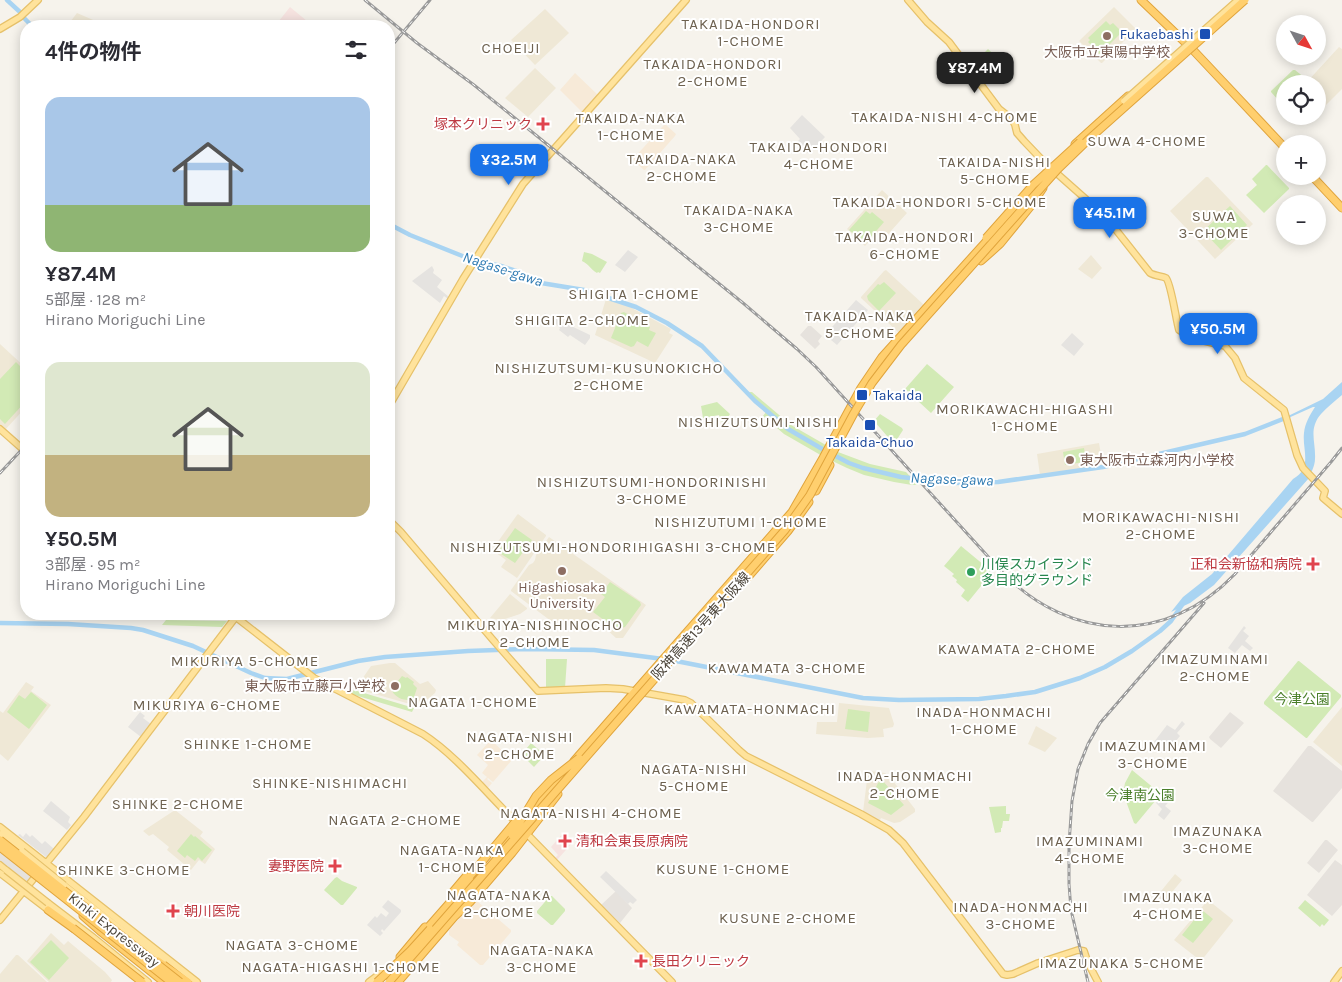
<!DOCTYPE html>
<html lang="ja">
<meta charset="utf-8">
<style>
:root{--surface:#fff;--page:#f2f2f3;--text:#2b2b33;--muted:#7c7c81;--accent:#1a73e8}
body{margin:0;font-family:Karla,"Noto Sans JP",sans-serif;background:var(--page);color:var(--text);height:100vh;display:flex;flex-direction:column;font-size:19px;white-space:nowrap}
*{box-sizing:border-box;margin:0}
p{font-size:16px;color:var(--muted)}
.icon{flex:none;width:28px;height:28px;fill:none;stroke:currentColor;stroke-width:2;stroke-linecap:round;stroke-linejoin:round}
.map{position:relative;flex:1;overflow:hidden}
.details{position:absolute;left:20px;top:20px;width:375px;height:600px;display:flex;flex-direction:column;background:var(--surface);border-radius:20px;box-shadow:0 2px 12px #0003}
.details>*{flex:none}
.needle{width:32px;rotate:130deg}
.buttons{position:absolute;left:1276px;top:15px;display:grid;gap:10px}
.buttons a{display:grid;place-items:center;width:50px;height:50px;border-radius:50%;background:var(--surface);box-shadow:0 2px 12px #0003;font-size:25px}
.price{position:absolute;translate:-50% -42px;padding:0 11px;border-radius:10px;background:var(--accent);color:#fff;font-size:16px;line-height:32px;filter:drop-shadow(0 1px 2px #0008)}
.price::after{content:'';position:absolute;left:50%;top:30px;width:15px;height:11px;margin-left:-8px;background:inherit;clip-path:polygon(0 0,100% 0,50% 100%)}
.price.selected{background:#222;color:#fff}
ul{padding:0;list-style:none}
li{display:grid;align-content:center;gap:10px;height:265px;padding:0 25px}
li span{display:grid;place-items:center;height:155px;border-radius:15px;color:#555}
li>.icon{margin-inline-start:auto}
span .icon{width:90px;height:90px;fill:#fffc;stroke-width:1}
li b{font-size:21px}
h2{display:flex;justify-content:space-between;align-items:center;height:60px;padding:0 25px;font-size:21px}
.map>svg:first-child{display:block}
.commercial{fill:#f7ead8}
.industrial{fill:#e6e2dd}
.education{fill:#efe8d6}
.medical{fill:#f6e3e0}
.green{fill:#d2eab5}
.parking{fill:#e5e3e0}
.water{fill:#a9d4f2}
.lines{fill:none;stroke-linecap:round;stroke-linejoin:round}
.river{stroke:#a9d4f2;stroke-width:4.5}
.major-casing{stroke:#e6c16a;stroke-width:8}
.highway-casing{stroke:#e0a43c;stroke-width:9}
.major{stroke:#ffe39c;stroke-width:5.5}
.highway{stroke:#ffcf6e;stroke-width:7}
.rail-casing{stroke:#9a9a9a;stroke-width:3}
.rail{stroke:#fff;stroke-width:1;stroke-dasharray:4;stroke-linecap:butt}
.major-bridge-casing{stroke:#e6c16a;stroke-width:8;stroke-linecap:butt}
.highway-bridge-casing{stroke:#e0a43c;stroke-width:9;stroke-linecap:butt}
.major-bridge{stroke:#ffe39c;stroke-width:5.5}
.highway-bridge{stroke:#ffcf6e;stroke-width:7}
.transit-dot{fill:#1a4fb4;stroke:#fff;stroke-width:2}
.education-dot{fill:#8d6e63;stroke:#fff;stroke-width:2}
.health-dot{fill:#e0444e;stroke:#fff;stroke-width:2}
.leisure-dot{fill:#2e9e5b;stroke:#fff;stroke-width:2}
.labels{text-anchor:middle;dominant-baseline:central;stroke-width:4;stroke-linejoin:round;paint-order:stroke}
.transit-label{font-size:14px;fill:#164399;stroke:#fff;text-anchor:end}
.education-label{font-size:14px;fill:#785e54;stroke:#fff}
.health-label{font-size:14px;fill:#be3a42;stroke:#fff;text-anchor:end}
.leisure-label{font-size:14px;fill:#27864d;stroke:#fff;text-anchor:start}
.street-label{font-size:14px;fill:#4b4439;stroke:#fff}
.park-label{font-size:14px;fill:#4a7f2a;stroke:#fff}
.neighbourhood-label{font-size:15px;letter-spacing:1px;fill:#6e6250;stroke:#fff}
.water-label{font-size:15px;font-style:italic;fill:#2e7ab2;stroke:#fff}
</style>
<div class="map">
<svg width="1342" height="982" viewBox="0 0 1342 982">
<rect width="100%" height="100%" fill="#f6f3ec"/>
<path class="commercial" d="M 575,73 L 598,95 L 582,112 L 560,90 Z
M 664,125 L 666,125 L 676,134 L 675,136 L 645,170 L 644,170 L 634,161 L 633,159 Z
M 491,740 L 512,760 L 493,782 L 488,778 L 487,779 L 492,783 L 487,789 L 481,783 L 487,777 L 482,773 L 488,765 L 477,755 Z
M 475,901 L 477,901 L 511,930 L 511,932 L 483,965 L 480,965 L 457,945 L 459,942 L 449,935 L 449,930 Z"/>
<path class="industrial" d="M 808,326 L 811,326 L 822,336 L 818,341 L 820,344 L 815,349 L 800,335 Z
M 1230,712 L 1244,723 L 1221,748 L 1210,739 L 1209,737 Z
M 1308,746 L 1311,746 L 1342,771 L 1342,788 L 1313,822 L 1312,822 L 1273,791 Z
M 1325,840 L 1327,840 L 1338,850 L 1319,873 L 1307,863 Z
M 0,851 L 32,876 L 25,883 L 0,863 Z
M 1335,860 L 1342,865 L 1342,905 L 1332,916 L 1307,895 Z
M 616,891 L 632,908 L 620,923 L 601,905 Z"/>
<path class="education" d="M 1114,7 L 1135,28 L 1135,30 L 1102,63 L 1101,63 L 1079,41 Z
M 545,9 L 569,33 L 535,65 L 511,40 Z
M 77,13 L 107,26 L 67,26 Z
M 1339,47 L 1342,49 L 1342,89 L 1318,113 L 1318,84 L 1305,84 Z
M 535,68 L 556,88 L 528,117 L 505,98 Z
M 1206,177 L 1208,177 L 1253,224 L 1215,259 L 1171,212 L 1170,211 Z
M 882,190 L 907,213 L 883,240 L 876,234 L 865,246 L 847,229 Z
M 1091,255 L 1102,268 L 1092,279 L 1078,269 Z
M 886,270 L 923,304 L 923,306 L 900,332 L 898,332 L 861,298 L 861,297 L 884,271 Z
M 606,299 L 628,306 L 671,329 L 669,333 L 673,335 L 655,363 L 595,335 Z
M 0,344 L 26,368 L 26,407 L 5,430 L 0,425 Z
M 1099,443 L 1103,466 L 1040,475 L 1037,454 Z
M 518,514 L 546,535 L 546,536 L 517,578 L 501,567 L 506,560 L 492,550 L 517,515 Z
M 549,537 L 646,605 L 623,638 L 616,638 L 595,619 L 570,625 L 564,627 L 559,627 L 511,591 L 511,590 L 529,565 L 533,563 L 535,560 L 536,555 Z
M 510,594 L 527,608 L 527,609 L 520,614 L 505,619 L 500,620 L 490,618 Z
M 390,663 L 395,663 L 420,684 L 428,681 L 436,690 L 435,693 L 423,703 L 417,706 L 357,689 L 356,688 L 371,666 Z
M 26,682 L 34,687 L 31,691 L 51,705 L 8,761 L 0,754 L 0,711 L 3,713 Z
M 839,703 L 889,708 L 894,724 L 893,727 L 883,729 L 884,737 L 868,738 L 816,734 L 817,722 L 837,722 Z
M 1342,707 L 1342,766 L 1313,742 Z
M 1036,726 L 1057,738 L 1045,752 L 1028,744 Z
M 870,771 L 885,773 L 893,781 L 915,809 L 915,812 L 900,822 L 894,823 L 881,818 L 879,822 L 864,814 L 863,812 L 868,772 Z
M 175,810 L 203,832 L 200,836 L 215,849 L 205,864 L 199,860 L 191,870 L 167,850 L 169,847 L 153,834 L 149,836 L 143,831 Z
M 1175,874 L 1182,880 L 1164,902 L 1157,896 Z
M 1208,900 L 1233,920 L 1233,921 L 1201,961 L 1174,940 Z
M 51,933 L 64,945 L 68,941 L 105,972 L 112,980 L 111,982 L 49,982 L 27,961 Z
M 16,955 L 18,955 L 47,982 L 0,982 L 0,974 Z"/>
<path class="medical" d="M 290,7 L 313,26 L 275,26 Z
M 563,833 L 573,842 L 557,860 L 555,858 L 558,855 L 551,847 Z"/>
<path class="green" d="M 1106,21 L 1110,25 L 1113,23 L 1122,32 L 1100,54 L 1088,42 L 1090,40 L 1088,38 Z
M 988,49 L 1000,60 L 981,80 L 970,67 Z
M 1293,70 L 1295,70 L 1305,78 L 1305,80 L 1300,84 L 1285,84 L 1285,98 L 1281,102 L 1279,101 L 1271,92 L 1271,91 Z
M 1266,165 L 1267,165 L 1289,188 L 1289,189 L 1264,213 L 1246,195 L 1257,185 L 1252,179 Z
M 1230,206 L 1247,225 L 1221,250 L 1203,231 Z
M 866,211 L 870,214 L 872,212 L 884,222 L 865,244 L 849,230 Z
M 584,252 L 592,254 L 607,262 L 600,273 L 598,272 L 597,273 C 590,269 590,265 582,261 Z
M 884,282 L 896,293 L 879,311 L 868,300 L 867,296 L 878,284 L 880,285 Z
M 624,312 L 650,327 L 649,330 L 656,333 L 648,347 L 637,341 L 634,346 L 631,347 L 611,338 L 621,313 Z
M 16,362 L 26,372 L 26,401 L 5,424 L 0,419 L 0,379 Z
M 927,364 L 954,387 L 931,413 L 905,389 Z
M 750,392 L 752,392 L 791,425 L 838,452 L 870,464 L 906,472 L 918,485 L 912,485 L 894,482 L 864,475 L 847,468 L 824,457 L 784,434 L 763,416 L 766,412 L 747,394 Z
M 717,402 L 730,414 L 725,423 L 721,421 L 719,415 L 703,418 L 701,406 Z
M 880,414 L 902,428 L 903,430 L 894,444 L 874,421 Z
M 1084,448 L 1085,454 L 1089,453 L 1090,461 L 1065,465 L 1063,452 Z
M 515,528 L 532,540 L 515,563 L 498,552 Z
M 961,546 L 990,570 L 990,575 L 968,602 L 961,596 L 965,590 L 956,582 L 957,580 L 952,576 L 954,574 L 944,566 Z
M 610,582 L 640,602 L 641,605 L 625,627 L 616,629 L 593,612 L 605,597 L 601,594 Z
M 166,620 L 227,621 L 222,627 L 162,625 Z
M 546,659 L 567,659 L 565,688 L 546,688 Z
M 1298,661 L 1299,661 L 1341,695 L 1341,697 L 1307,738 L 1306,738 L 1264,704 L 1264,702 Z
M 402,676 L 406,678 L 407,677 L 414,682 L 413,684 L 417,688 L 413,700 C 404,701 396,698 392,691 L 392,688 Z
M 354,690 L 414,708 L 412,712 L 351,694 Z
M 31,692 L 47,705 L 29,729 L 7,712 L 19,695 L 25,699 Z
M 848,709 L 870,712 L 868,732 L 845,729 Z
M 531,743 L 545,755 L 534,767 L 523,756 L 522,754 Z
M 1132,770 L 1161,794 L 1136,824 L 1134,823 L 1123,793 L 1125,783 Z
M 882,780 L 904,805 L 891,815 L 868,803 L 878,783 Z
M 1006,806 L 1006,814 L 1010,814 L 1009,821 L 1003,821 L 1002,828 L 1001,828 L 1001,832 L 995,833 L 989,807 Z
M 191,834 L 194,837 L 195,836 L 212,850 L 202,861 L 198,857 L 195,861 L 187,855 L 185,858 L 177,851 Z
M 337,877 L 342,881 L 357,887 L 357,888 L 343,905 L 341,905 L 325,891 L 324,890 L 335,878 Z
M 550,896 L 552,896 L 565,909 L 565,911 L 553,925 L 551,925 L 537,913 L 537,911 Z
M 1305,900 L 1329,920 L 1324,926 L 1322,924 L 1320,927 L 1298,908 Z
M 1202,910 L 1213,919 L 1193,943 L 1182,935 Z
M 51,940 L 69,958 L 49,980 L 30,962 Z"/>
<path class="parking" d="M 802,115 L 825,137 L 809,154 L 796,143 L 800,139 L 790,128 Z
M 628,250 L 638,257 L 625,272 L 615,265 Z
M 432,266 L 434,270 L 433,273 L 442,280 L 437,287 L 449,297 L 448,299 L 444,296 L 440,303 L 412,281 Z
M 856,300 L 868,310 L 837,345 L 825,335 Z
M 544,313 L 590,335 L 590,338 L 585,345 L 570,335 L 568,337 L 559,330 L 560,328 Z
M 1072,333 L 1084,344 L 1074,356 L 1061,345 Z
M 1244,626 L 1246,628 L 1243,631 L 1249,636 L 1245,641 L 1253,648 L 1250,651 L 1242,645 L 1235,653 L 1228,648 Z
M 140,712 L 145,716 L 143,718 L 151,724 L 141,737 L 128,727 Z
M 1182,721 L 1185,724 L 1177,733 L 1180,736 L 1170,748 L 1161,740 L 1157,744 L 1154,742 L 1167,725 L 1175,730 Z
M 1168,788 L 1176,794 L 1165,806 L 1171,811 L 1164,820 L 1158,815 L 1162,809 L 1156,803 Z
M 51,801 L 70,817 L 68,822 L 71,825 L 67,830 L 43,811 Z
M 26,833 L 30,837 L 32,835 L 42,844 L 45,841 L 54,849 L 50,856 L 46,857 L 18,835 L 20,834 L 23,837 Z
M 606,871 L 637,900 L 633,904 L 630,902 L 628,904 L 600,877 Z
M 388,900 L 401,910 L 401,912 L 384,931 L 382,929 L 381,931 L 383,933 L 380,936 L 367,925 L 375,916 L 377,918 L 381,913 L 386,917 L 389,913 L 382,907 Z"/>
<path class="water" d="M 1342,382 L 1342,395 C 1335,401 1327,407 1321,414 C 1308,429 1316,442 1315,459 C 1315,466 1311,472 1309,478 L 1214,585 L 1190,603 L 1171,612 L 1183,597 L 1212,574 L 1293,479 C 1313,467 1302,450 1304,433 C 1305,423 1310,415 1315,407 L 1313,407 L 1286,419 L 1286,417 L 1323,399 Z"/>
<g class="lines">
<path class="river" d="M 7,0 L 20,12
M 25,19 L 32,26
M 389,224 L 410,235 L 465,257 L 478,261 L 501,266 L 516,271 L 535,282 L 584,290 L 636,307 L 667,323 L 702,346 L 755,401 L 788,429 L 824,450 L 849,463 L 863,468 L 901,477 L 954,483 L 998,482 L 1103,467 L 1245,434 L 1288,417
M 0,623 L 68,624 L 131,628 L 143,630 L 193,646 L 251,673 L 265,678 L 287,679 L 358,661 L 385,657 L 468,651 L 525,649 L 594,650 L 663,659
M 671,660 L 863,698 L 899,700 L 979,699 L 1006,696 L 1035,692 L 1080,678 L 1105,667 L 1132,651 L 1160,631 L 1171,621 L 1182,605"/>
<defs>
<path id="major" d="M 908,0 L 927,22 L 949,42 L 999,109 L 1012,119 L 1015,125 L 1017,133 L 1024,141 L 1044,162 L 1097,209 L 1109,221 L 1150,273 C 1155,276 1162,276 1166,278 C 1171,283 1176,320 1179,330 L 1192,338 L 1225,346 L 1235,358 L 1244,378 L 1284,410 L 1297,455 L 1303,468 L 1325,491 L 1323,498 L 1342,514
M 0,29 L 20,17 L 38,0
M 389,406 L 463,279 L 523,184 L 686,0
M 0,429 L 26,452
M 389,520 L 401,532 L 493,640 L 538,691 L 606,688 L 623,689 L 685,700 L 691,703 L 739,750 L 746,756 L 861,814 L 889,830 L 903,843 L 1003,974 L 1007,975 L 1013,974 L 1038,963 L 1078,950 L 1084,951 L 1088,963 L 1098,982
M 232,614 L 314,678 L 423,734 C 457,756 487,794 517,823
M 0,827 L 197,982
M 525,832 L 672,982
M 0,834 L 22,851
M 0,865 L 6,870
M 0,873 L 51,912
M 64,885 L 163,962
M 48,903 L 94,938 L 148,982
M 0,920 L 84,817 L 238,614
M 369,982 L 389,967
M 1334,982 L 1342,971"/>
<path id="highway" d="M 1141,0 L 1193,50 L 1285,148
M 1075,144 L 1128,96
M 1312,176 L 1342,208
M 981,261 L 1000,244 L 1030,207 L 1043,188
M 816,491 L 830,465
M 748,577 L 788,531 L 809,502
M 574,761 L 792,512 L 823,458 L 861,388 L 882,357 L 992,235
M 527,815 L 564,772
M 495,851 L 515,829
M 452,893 L 474,867
M 48,910 L 73,928
M 83,916 L 100,931 L 164,982
M 424,932 L 475,874
M 400,957 L 425,927
M 158,961 L 188,982
M 398,982 L 454,917 L 470,902 L 512,853 L 558,794"/>
</defs>
<use href="#major" class="major-casing"/>
<use href="#highway" class="highway-casing"/>
<use href="#major" class="major"/>
<use href="#highway" class="highway"/>
<defs>
<path id="rail" d="M 365,0 L 417,43 L 474,85 L 743,303 L 797,349 L 816,367 L 1003,573 C 1071,642 1166,646 1235,574 L 1331,462 L 1342,448
M 389,49 L 430,0
M 0,473 L 26,445
M 1088,982 L 1071,910 L 1069,884 L 1069,844 L 1072,801 L 1078,769 L 1088,744 L 1100,723 L 1204,603"/>
</defs>
<use href="#rail" class="rail-casing"/>
<use href="#rail" class="rail"/>
<defs>
<path id="major-bridge" d="M 1124,101 L 1238,0
M 22,851 L 64,885
M 6,870 L 48,903"/>
<path id="highway-bridge" d="M 986,238 L 1033,185 L 1080,142
M 512,835 L 536,796 L 551,780 L 579,758
M 0,840 L 180,982
M 0,847 L 171,982
M 470,876 L 516,821
M 73,928 L 142,982
M 377,982 L 410,951 L 430,929
M 389,982 L 785,530 L 810,495 L 854,413 L 872,383 L 901,345 L 1058,169 L 1089,139 L 1245,0"/>
</defs>
<use href="#major-bridge" class="major-bridge-casing"/>
<use href="#highway-bridge" class="highway-bridge-casing"/>
<use href="#major-bridge" class="major-bridge"/>
<use href="#highway-bridge" class="highway-bridge"/>
</g>
<g class="transit-dot">
<rect x="1199" y="28" width="12" height="12" rx="2.5"/>
<rect x="856" y="389" width="12" height="12" rx="2.5"/>
<rect x="864" y="419" width="12" height="12" rx="2.5"/>
</g>
<g class="education-dot">
<circle cx="1107" cy="36" r="5"/>
<circle cx="1070" cy="460" r="5"/>
<circle cx="562" cy="571" r="5"/>
<circle cx="395" cy="686" r="5"/>
</g>
<g class="health-dot">
<path d="M540.5 116.5h5v5h5v5h-5v5h-5v-5h-5v-5h5z"/>
<path d="M1310.5 556.5h5v5h5v5h-5v5h-5v-5h-5v-5h5z"/>
<path d="M562.5 833.5h5v5h5v5h-5v5h-5v-5h-5v-5h5z"/>
<path d="M332.5 858.5h5v5h5v5h-5v5h-5v-5h-5v-5h5z"/>
<path d="M170.5 903.5h5v5h5v5h-5v5h-5v-5h-5v-5h5z"/>
<path d="M638.5 953.5h5v5h5v5h-5v5h-5v-5h-5v-5h5z"/>
</g>
<circle class="leisure-dot" cx="971" cy="572" r="5"/>
<g class="labels">
<g class="transit-label">
<text x="1194" y="34">Fukaebashi</text>
<text x="873" y="395" text-anchor="start">Takaida</text>
<text x="870" y="442" text-anchor="middle">Takaida-Chuo</text>
</g>
<g class="education-label">
<text x="1107" y="52">大阪市立東陽中学校</text>
<text x="1080" y="460" text-anchor="start">東大阪市立森河内小学校</text>
<text x="562" y="587">Higashiosaka<tspan x="562" dy="16">University</tspan></text>
<text x="385" y="686" text-anchor="end">東大阪市立藤戸小学校</text>
</g>
<g class="health-label">
<text x="532" y="124">塚本クリニック</text>
<text x="1302" y="564">正和会新協和病院</text>
<text x="576" y="841" text-anchor="start">清和会東長原病院</text>
<text x="324" y="866">妻野医院</text>
<text x="184" y="911" text-anchor="start">朝川医院</text>
<text x="652" y="961" text-anchor="start">長田クリニック</text>
</g>
<g class="leisure-label">
<text x="981" y="564">川俣スカイランド<tspan x="981" dy="16">多目的グラウンド</tspan></text>
</g>
<g class="street-label">
<text transform="translate(701 626) rotate(-48)">阪神高速13号東大阪線</text>
<text transform="translate(114 930) rotate(38)">Kinki Expressway</text>
</g>
<g class="park-label">
<text x="1302" y="699">今津公園</text>
<text x="1140" y="795">今津南公園</text>
</g>
<g class="neighbourhood-label">
<text x="751" y="24">TAKAIDA-HONDORI<tspan x="751" dy="17">1-CHOME</tspan></text>
<text x="511" y="48">CHOEIJI</text>
<text x="713" y="64">TAKAIDA-HONDORI<tspan x="713" dy="17">2-CHOME</tspan></text>
<text x="945" y="117">TAKAIDA-NISHI 4-CHOME</text>
<text x="631" y="118">TAKAIDA-NAKA<tspan x="631" dy="17">1-CHOME</tspan></text>
<text x="1147" y="141">SUWA 4-CHOME</text>
<text x="819" y="147">TAKAIDA-HONDORI<tspan x="819" dy="17">4-CHOME</tspan></text>
<text x="682" y="159">TAKAIDA-NAKA<tspan x="682" dy="17">2-CHOME</tspan></text>
<text x="995" y="162">TAKAIDA-NISHI<tspan x="995" dy="17">5-CHOME</tspan></text>
<text x="940" y="202">TAKAIDA-HONDORI 5-CHOME</text>
<text x="739" y="210">TAKAIDA-NAKA<tspan x="739" dy="17">3-CHOME</tspan></text>
<text x="1214" y="216">SUWA<tspan x="1214" dy="17">3-CHOME</tspan></text>
<text x="905" y="237">TAKAIDA-HONDORI<tspan x="905" dy="17">6-CHOME</tspan></text>
<text x="634" y="294">SHIGITA 1-CHOME</text>
<text x="860" y="316">TAKAIDA-NAKA<tspan x="860" dy="17">5-CHOME</tspan></text>
<text x="582" y="320">SHIGITA 2-CHOME</text>
<text x="609" y="368">NISHIZUTSUMI-KUSUNOKICHO<tspan x="609" dy="17">2-CHOME</tspan></text>
<text x="1025" y="409">MORIKAWACHI-HIGASHI<tspan x="1025" dy="17">1-CHOME</tspan></text>
<text x="758" y="422">NISHIZUTSUMI-NISHI</text>
<text x="652" y="482">NISHIZUTSUMI-HONDORINISHI<tspan x="652" dy="17">3-CHOME</tspan></text>
<text x="1161" y="517">MORIKAWACHI-NISHI<tspan x="1161" dy="17">2-CHOME</tspan></text>
<text x="741" y="522">NISHIZUTUMI 1-CHOME</text>
<text x="613" y="547">NISHIZUTSUMI-HONDORIHIGASHI 3-CHOME</text>
<text x="535" y="625">MIKURIYA-NISHINOCHO<tspan x="535" dy="17">2-CHOME</tspan></text>
<text x="1017" y="649">KAWAMATA 2-CHOME</text>
<text x="1215" y="659">IMAZUMINAMI<tspan x="1215" dy="17">2-CHOME</tspan></text>
<text x="245" y="661">MIKURIYA 5-CHOME</text>
<text x="787" y="668">KAWAMATA 3-CHOME</text>
<text x="473" y="702">NAGATA 1-CHOME</text>
<text x="207" y="705">MIKURIYA 6-CHOME</text>
<text x="750" y="709">KAWAMATA-HONMACHI</text>
<text x="984" y="712">INADA-HONMACHI<tspan x="984" dy="17">1-CHOME</tspan></text>
<text x="520" y="737">NAGATA-NISHI<tspan x="520" dy="17">2-CHOME</tspan></text>
<text x="248" y="744">SHINKE 1-CHOME</text>
<text x="1153" y="746">IMAZUMINAMI<tspan x="1153" dy="17">3-CHOME</tspan></text>
<text x="694" y="769">NAGATA-NISHI<tspan x="694" dy="17">5-CHOME</tspan></text>
<text x="905" y="776">INADA-HONMACHI<tspan x="905" dy="17">2-CHOME</tspan></text>
<text x="330" y="783">SHINKE-NISHIMACHI</text>
<text x="178" y="804">SHINKE 2-CHOME</text>
<text x="591" y="813">NAGATA-NISHI 4-CHOME</text>
<text x="395" y="820">NAGATA 2-CHOME</text>
<text x="1218" y="831">IMAZUNAKA<tspan x="1218" dy="17">3-CHOME</tspan></text>
<text x="1090" y="841">IMAZUMINAMI<tspan x="1090" dy="17">4-CHOME</tspan></text>
<text x="452" y="850">NAGATA-NAKA<tspan x="452" dy="17">1-CHOME</tspan></text>
<text x="723" y="869">KUSUNE 1-CHOME</text>
<text x="124" y="870">SHINKE 3-CHOME</text>
<text x="499" y="895">NAGATA-NAKA<tspan x="499" dy="17">2-CHOME</tspan></text>
<text x="1168" y="897">IMAZUNAKA<tspan x="1168" dy="17">4-CHOME</tspan></text>
<text x="1021" y="907">INADA-HONMACHI<tspan x="1021" dy="17">3-CHOME</tspan></text>
<text x="788" y="918">KUSUNE 2-CHOME</text>
<text x="292" y="945">NAGATA 3-CHOME</text>
<text x="542" y="950">NAGATA-NAKA<tspan x="542" dy="17">3-CHOME</tspan></text>
<text x="1122" y="963">IMAZUNAKA 5-CHOME</text>
<text x="341" y="967">NAGATA-HIGASHI 1-CHOME</text>
</g>
<g class="water-label">
<text transform="translate(503 269) rotate(18)">Nagase-gawa</text>
<text transform="translate(952 479) rotate(2)">Nagase-gawa</text>
</g>
</g>
</svg>
<div class="buttons">
<a><svg class="needle" viewBox="-14 -14 28 28"><path d="M0-13l5 13h-10z" fill="#e53935"/><path d="M0 13l5-13h-10z" fill="#7c7c81"/></svg></a>
<a><svg class="icon" aria-label="locate" viewBox="0 0 24 24"><circle cx="12" cy="12" r="6"/><path d="M12 2v4M12 18v4M2 12h4M18 12h4"/></svg></a>
<a>+</a>
<a>−</a>
</div>
<b class="price selected" style="left:975px;top:94px">¥87.4M</b>
<b class="price" style="left:509px;top:186px">¥32.5M</b>
<b class="price" style="left:1110px;top:239px">¥45.1M</b>
<b class="price" style="left:1218px;top:355px">¥50.5M</b>
<section class="details">
<h2>4件の物件<svg class="icon" aria-label="filters" viewBox="0 0 24 24"><path d="M4 7h16M4 17h16"/><circle cx="9" cy="7" r="2"/><circle cx="15" cy="17" r="2"/></svg></h2>
<ul>
<li><span style="background:linear-gradient(#a9c7e8 70%,#8fb573 0)"><svg class="icon" aria-label="home" viewBox="0 0 24 24"><path d="M3 11l9-7 9 7M6 9v11h12V9"/></svg></span><div><b>¥87.4M</b><p>5部屋 · 128 m²</p><p>Hirano Moriguchi Line</p></div></li>
<li><span style="background:linear-gradient(#dfe7d0 60%,#c2b280 0)"><svg class="icon" aria-label="home" viewBox="0 0 24 24"><path d="M3 11l9-7 9 7M6 9v11h12V9"/></svg></span><div><b>¥50.5M</b><p>3部屋 · 95 m²</p><p>Hirano Moriguchi Line</p></div></li>
</ul>
</section>
</div>
